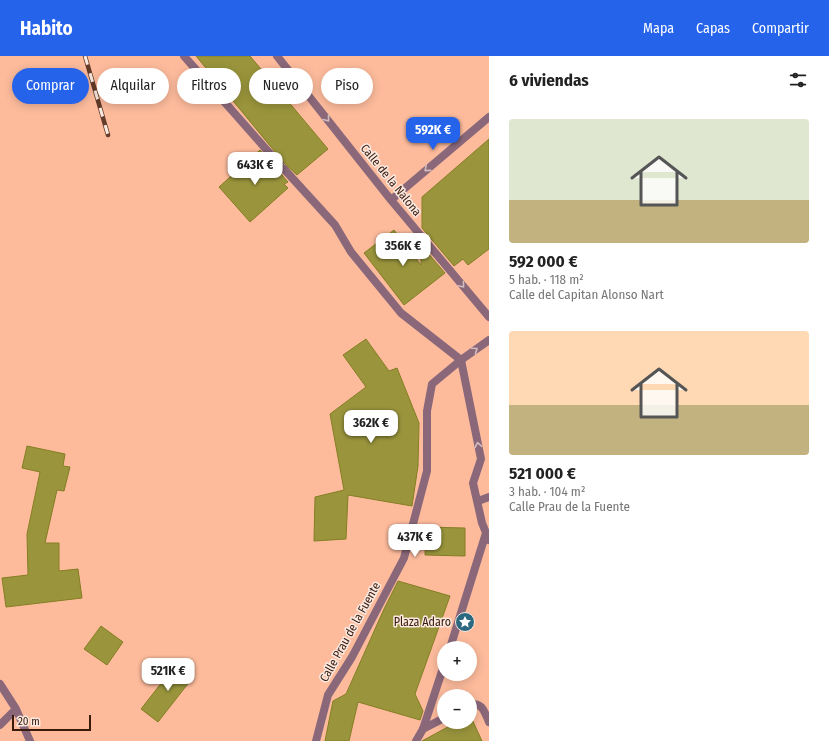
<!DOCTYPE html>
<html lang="es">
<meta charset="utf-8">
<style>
:root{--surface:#fff;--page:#f2f2f2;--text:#222;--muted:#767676;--accent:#2563eb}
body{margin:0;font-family:"Fira Sans Condensed",sans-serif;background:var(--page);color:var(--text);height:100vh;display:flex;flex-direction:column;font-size:15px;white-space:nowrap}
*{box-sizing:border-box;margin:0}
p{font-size:13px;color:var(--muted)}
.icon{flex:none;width:22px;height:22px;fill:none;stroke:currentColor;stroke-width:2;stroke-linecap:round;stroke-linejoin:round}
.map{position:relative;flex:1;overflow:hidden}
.side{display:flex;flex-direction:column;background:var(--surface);width:340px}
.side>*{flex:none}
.hud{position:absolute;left:12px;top:12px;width:380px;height:36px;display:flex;gap:8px}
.buttons{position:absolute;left:437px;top:585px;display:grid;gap:8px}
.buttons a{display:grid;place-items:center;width:40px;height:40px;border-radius:50%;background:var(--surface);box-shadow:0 2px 10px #0003;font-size:20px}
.scale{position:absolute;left:12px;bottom:10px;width:79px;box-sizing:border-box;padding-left:4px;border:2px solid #391a0b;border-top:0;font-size:11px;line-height:14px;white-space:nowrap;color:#391a0b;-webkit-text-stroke:3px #fae9e1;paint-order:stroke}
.price{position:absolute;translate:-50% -34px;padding:0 9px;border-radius:8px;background:#fff;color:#222;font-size:13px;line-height:26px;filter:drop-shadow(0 1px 2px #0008)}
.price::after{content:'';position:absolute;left:50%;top:24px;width:12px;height:9px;margin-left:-6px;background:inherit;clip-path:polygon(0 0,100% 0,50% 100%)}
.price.selected{background:var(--accent);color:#fff}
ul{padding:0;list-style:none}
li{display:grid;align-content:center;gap:8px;height:212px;padding:0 20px}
li span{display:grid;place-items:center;height:124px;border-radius:4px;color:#555}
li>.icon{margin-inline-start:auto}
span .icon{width:72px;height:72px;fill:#fffc;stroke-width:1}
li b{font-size:17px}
h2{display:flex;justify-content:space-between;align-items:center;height:48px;padding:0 20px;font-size:17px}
.pill{padding:0 14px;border-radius:18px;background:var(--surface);box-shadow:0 2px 10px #0003;font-size:14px;line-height:36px}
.pill.selected{background:var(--accent);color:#fff}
header{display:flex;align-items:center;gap:24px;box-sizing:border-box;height:56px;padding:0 20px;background:var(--accent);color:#fff}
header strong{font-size:19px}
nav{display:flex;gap:22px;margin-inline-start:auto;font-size:14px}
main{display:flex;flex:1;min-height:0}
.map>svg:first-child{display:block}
.building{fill:#9a953c;stroke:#847e22}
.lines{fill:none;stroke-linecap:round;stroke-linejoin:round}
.service{stroke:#8a687a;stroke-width:8}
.pedestrian{stroke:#8a687a;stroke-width:8}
.minor{stroke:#8a687a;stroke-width:8}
.rail-casing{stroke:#633c2a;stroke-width:4.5}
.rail{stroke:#fae9e1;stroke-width:3;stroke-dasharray:9;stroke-linecap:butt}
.oneway{stroke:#d3bcbd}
.labels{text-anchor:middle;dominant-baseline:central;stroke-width:3;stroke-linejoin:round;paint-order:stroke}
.street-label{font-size:12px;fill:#391a0b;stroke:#fae9e1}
.poi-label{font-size:12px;fill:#391a0b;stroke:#fae9e1;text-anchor:end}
</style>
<header>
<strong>Habito</strong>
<nav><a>Mapa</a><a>Capas</a><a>Compartir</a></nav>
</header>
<main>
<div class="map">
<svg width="489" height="685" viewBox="0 0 489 685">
<rect width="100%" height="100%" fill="#fdbb9c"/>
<path class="building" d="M 196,0 L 250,0 L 328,93 L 297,119 L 285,108 Z
M 489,83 L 489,193 L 468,209 L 463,203 L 454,210 L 422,172 L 422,141 Z
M 260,94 L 288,126 L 284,128 L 288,132 L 250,166 L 219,131 Z
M 394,174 L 421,209 L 421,189 L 445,217 L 404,249 L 364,197 Z
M 366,283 L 389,315 L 397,312 L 419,367 L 418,410 L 412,450 L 348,439 L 346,483 L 314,485 L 315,441 L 344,434 L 330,358 L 366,331 L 343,299 Z
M 27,390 L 65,398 L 63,410 L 70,411 L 64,435 L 57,434 L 45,487 L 59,487 L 59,515 L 78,513 L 82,542 L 6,551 L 2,522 L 28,519 L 27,478 L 40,416 L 22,412 Z
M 426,471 L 465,472 L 465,500 L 425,499 Z
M 398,525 L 450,540 L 415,638 L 423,655 L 420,664 L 358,646 L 349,685 L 325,685 L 333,645 L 346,638 L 384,553 Z
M 101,570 L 123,586 L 107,609 L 84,593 Z
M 177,607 L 194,620 L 158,666 L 141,653 Z
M 470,659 L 482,685 L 422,685 L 457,666 L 470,666 Z"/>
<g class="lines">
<path class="service" d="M 184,0 L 280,109
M 284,113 L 335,169 L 351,196 L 401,257 L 461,304
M 0,628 L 16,653 L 30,685
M 0,669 L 16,653"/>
<path class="pedestrian" d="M 461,304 L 481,403 L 473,427 L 482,467 L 489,484
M 478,445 L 489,441
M 450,592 L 486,477
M 423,673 L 444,609"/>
<path class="minor" d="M 277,0 L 391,144 L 489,261
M 391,144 L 489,61
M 470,648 C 483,647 484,655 489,666
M 316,685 L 328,639 L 352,601 L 404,502 L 427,415 L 427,355 L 432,328 L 461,304 L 489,284
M 416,685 L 423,673 L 444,662"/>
<defs>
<path id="rail" d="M 85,0 L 108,79"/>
</defs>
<use href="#rail" class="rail-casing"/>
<use href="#rail" class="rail"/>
</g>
<defs><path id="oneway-chevron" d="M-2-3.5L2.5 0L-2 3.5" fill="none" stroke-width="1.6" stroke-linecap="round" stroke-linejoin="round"/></defs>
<g class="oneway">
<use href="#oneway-chevron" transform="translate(327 63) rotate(52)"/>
<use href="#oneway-chevron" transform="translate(427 113) rotate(140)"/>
<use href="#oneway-chevron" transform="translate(462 229) rotate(50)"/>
<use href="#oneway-chevron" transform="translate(475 294) rotate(-35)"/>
<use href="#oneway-chevron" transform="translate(478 389) rotate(-101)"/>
</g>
<defs>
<symbol id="sight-disc" viewBox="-11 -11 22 22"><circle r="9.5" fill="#2c6980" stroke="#fae9e1"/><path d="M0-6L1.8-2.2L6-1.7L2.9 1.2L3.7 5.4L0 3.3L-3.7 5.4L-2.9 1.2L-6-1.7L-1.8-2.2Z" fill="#fff"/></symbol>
</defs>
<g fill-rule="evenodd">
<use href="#sight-disc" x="454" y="555" width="22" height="22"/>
</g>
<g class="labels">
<g class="street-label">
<text transform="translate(391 124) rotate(51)">Calle de la Nalona</text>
<text transform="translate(350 576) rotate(-61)">Calle Prau de la Fuente</text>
</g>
<g class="poi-label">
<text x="451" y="566">Plaza Adaro</text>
</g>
</g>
</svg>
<div class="buttons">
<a>+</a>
<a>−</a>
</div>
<div class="scale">20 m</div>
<b class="price selected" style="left:433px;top:95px">592K €</b>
<b class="price" style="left:255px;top:130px">643K €</b>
<b class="price" style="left:403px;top:211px">356K €</b>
<b class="price" style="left:371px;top:388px">362K €</b>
<b class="price" style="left:415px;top:502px">437K €</b>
<b class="price" style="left:168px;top:636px">521K €</b>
<div class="hud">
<a class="pill selected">Comprar</a>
<a class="pill">Alquilar</a>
<a class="pill">Filtros</a>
<a class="pill">Nuevo</a>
<a class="pill">Piso</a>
</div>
</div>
<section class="side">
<h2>6 viviendas<svg class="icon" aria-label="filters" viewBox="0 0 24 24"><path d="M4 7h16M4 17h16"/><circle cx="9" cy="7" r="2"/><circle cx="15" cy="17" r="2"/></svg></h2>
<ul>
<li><span style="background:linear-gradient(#dfe7d0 65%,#c2b280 0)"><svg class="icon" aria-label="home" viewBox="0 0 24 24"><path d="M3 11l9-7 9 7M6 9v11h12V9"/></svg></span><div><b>592 000 €</b><p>5 hab. · 118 m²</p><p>Calle del Capitan Alonso Nart</p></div></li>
<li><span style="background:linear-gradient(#ffd9b3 60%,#c2b280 0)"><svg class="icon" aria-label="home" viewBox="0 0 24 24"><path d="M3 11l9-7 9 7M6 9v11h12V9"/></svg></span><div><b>521 000 €</b><p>3 hab. · 104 m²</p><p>Calle Prau de la Fuente</p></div></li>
</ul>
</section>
</main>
